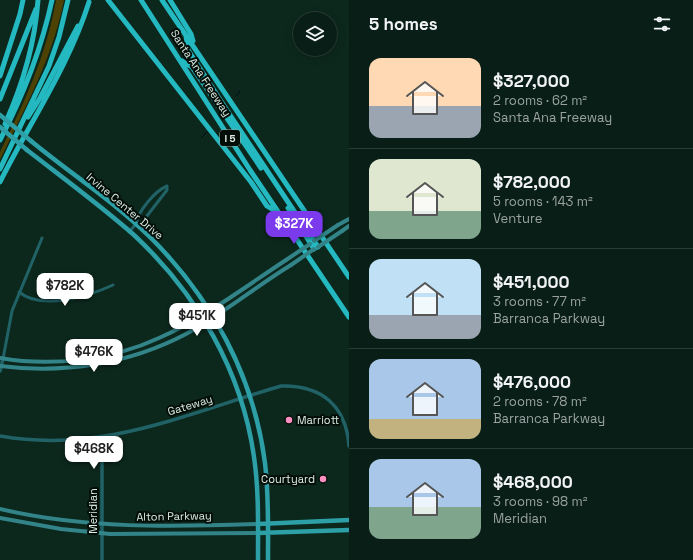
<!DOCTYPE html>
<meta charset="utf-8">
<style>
:root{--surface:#091e16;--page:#172b23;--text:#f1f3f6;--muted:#99a2a1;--line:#293c35;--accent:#7c3aed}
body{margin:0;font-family:"Space Grotesk",sans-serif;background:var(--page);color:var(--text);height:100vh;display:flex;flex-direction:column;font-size:15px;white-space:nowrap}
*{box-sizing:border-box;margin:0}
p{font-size:13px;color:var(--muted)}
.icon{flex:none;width:22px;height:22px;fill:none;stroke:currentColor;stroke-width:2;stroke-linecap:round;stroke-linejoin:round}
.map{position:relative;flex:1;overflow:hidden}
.panel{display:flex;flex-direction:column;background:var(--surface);width:344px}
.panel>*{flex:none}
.buttons{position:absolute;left:293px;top:12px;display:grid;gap:8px}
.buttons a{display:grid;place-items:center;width:44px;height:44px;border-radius:50%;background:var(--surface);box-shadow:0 2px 10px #0003,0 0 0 1px var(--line);font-size:20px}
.price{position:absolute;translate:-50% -34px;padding:0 9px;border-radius:8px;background:#fff;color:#222;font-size:13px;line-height:26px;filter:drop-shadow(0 1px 2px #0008)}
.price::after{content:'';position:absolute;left:50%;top:24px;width:12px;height:9px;margin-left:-6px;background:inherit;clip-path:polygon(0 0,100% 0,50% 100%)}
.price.current{background:var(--accent);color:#fff}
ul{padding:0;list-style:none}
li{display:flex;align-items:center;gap:12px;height:100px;padding:0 20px}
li+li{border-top:1px solid var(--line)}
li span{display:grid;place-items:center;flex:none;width:112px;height:80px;border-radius:12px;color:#555}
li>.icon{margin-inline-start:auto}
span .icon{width:48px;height:48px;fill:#fffc;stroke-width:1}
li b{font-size:17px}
h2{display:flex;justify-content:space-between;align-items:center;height:48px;padding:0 20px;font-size:17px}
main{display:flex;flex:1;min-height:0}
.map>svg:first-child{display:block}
.green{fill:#4d4104}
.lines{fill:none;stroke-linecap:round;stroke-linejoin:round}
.stream{stroke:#000d17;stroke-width:1}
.minor{stroke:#216267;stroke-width:3}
.tertiary{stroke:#216267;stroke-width:3.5}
.secondary{stroke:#328489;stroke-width:4}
.primary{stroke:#2d9fa6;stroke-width:4.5}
.motorway{stroke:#24b8c0;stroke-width:5}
.secondary-bridge{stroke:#328489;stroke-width:4}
.primary-bridge{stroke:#2d9fa6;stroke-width:4.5}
.poi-dot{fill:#fd8fc1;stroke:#040e09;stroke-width:1.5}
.labels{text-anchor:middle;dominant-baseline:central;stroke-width:4;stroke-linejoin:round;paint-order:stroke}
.shield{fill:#040e09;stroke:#9ba9a2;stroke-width:1}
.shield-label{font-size:10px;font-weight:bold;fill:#dcece4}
.street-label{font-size:11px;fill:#dcece4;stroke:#040e09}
.poi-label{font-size:11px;fill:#dcece4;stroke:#040e09;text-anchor:start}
</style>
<main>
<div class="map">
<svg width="349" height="560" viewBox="0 0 349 560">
<rect width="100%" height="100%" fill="#0c281d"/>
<path class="green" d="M 56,0 L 64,0 C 53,57 25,108 0,160 L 0,152 C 25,101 46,56 56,0 Z"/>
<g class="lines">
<path class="stream" d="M 236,96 L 240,91
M 201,138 L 207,132"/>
<path class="minor" d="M 136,224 C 138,211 155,191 167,186
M 129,232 L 136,224 L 143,221 L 167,190 L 167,186
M 19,292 C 42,311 89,296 113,285
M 3,359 L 12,311 L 42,238"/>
<path class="tertiary" d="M 0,371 L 3,359
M 0,436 C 102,454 185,414 281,386 C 321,385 346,405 349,446
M 102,438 L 102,560"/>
<path class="secondary" d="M 338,225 L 349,219
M 342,231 L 349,226
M 0,358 C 51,367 112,360 159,338 C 204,318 245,287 286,260
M 0,366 C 64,374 129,364 186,334 C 223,314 255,287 291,265
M 0,509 C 85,529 172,527 258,524
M 0,518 L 61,529 L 110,534 L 258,533"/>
<path class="primary" d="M 31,141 C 71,174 115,202 151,238 C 212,299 254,377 265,463 C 269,496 268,528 268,560
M 27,150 C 63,178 100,205 134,235 C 197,294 242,371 254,457 C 259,491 258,526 258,560
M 258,524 L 349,520
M 258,533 L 349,530"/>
<path class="motorway" d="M 108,0 L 251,182 L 267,206 L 278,213
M 141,0 L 250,170 L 349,317
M 162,0 L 349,277
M 170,0 L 191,34 L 193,41
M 186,36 L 188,50 L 228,112 L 318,247
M 182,61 L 192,67 L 261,168
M 0,76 L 20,14 L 23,0
M 0,99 L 36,9
M 28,117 L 40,98 L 78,26
M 5,124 C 23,84 35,43 38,0
M 0,140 C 24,94 41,51 52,0
M 0,169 L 49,66 L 59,37 L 68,0
M 0,182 C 30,122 69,66 89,2
M 288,208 L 314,249"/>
<path class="secondary-bridge" d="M 314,241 L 338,225
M 318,247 L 342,231
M 286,260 L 310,244
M 291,265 L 314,249"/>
<path class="primary-bridge" d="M 0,115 L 31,141
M 0,127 L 27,150"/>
</g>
<g class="poi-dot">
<circle cx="289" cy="420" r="4"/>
<circle cx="323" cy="479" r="4"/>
</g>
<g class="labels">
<rect class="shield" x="220" y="130" width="20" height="16" rx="3"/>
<g class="shield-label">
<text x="230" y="138">I 5</text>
</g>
<g class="street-label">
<text transform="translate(201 73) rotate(57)">Santa Ana Freeway</text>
<text transform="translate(125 206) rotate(40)">Irvine Center Drive</text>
<text transform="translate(190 405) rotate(-17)">Gateway</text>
<text transform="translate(93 511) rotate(-90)">Meridian</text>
<text transform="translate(174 516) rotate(-1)">Alton Parkway</text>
</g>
<g class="poi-label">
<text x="297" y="420">Marriott</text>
<text x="315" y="479" text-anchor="end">Courtyard</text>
</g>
</g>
</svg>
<div class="buttons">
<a><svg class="icon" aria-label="layers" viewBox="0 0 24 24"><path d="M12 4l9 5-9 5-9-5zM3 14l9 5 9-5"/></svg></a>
</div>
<b class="price current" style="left:294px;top:245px">$327K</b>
<b class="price" style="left:65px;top:307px">$782K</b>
<b class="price" style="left:197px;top:337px">$451K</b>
<b class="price" style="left:94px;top:373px">$476K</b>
<b class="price" style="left:94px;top:470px">$468K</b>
</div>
<section class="panel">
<h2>5 homes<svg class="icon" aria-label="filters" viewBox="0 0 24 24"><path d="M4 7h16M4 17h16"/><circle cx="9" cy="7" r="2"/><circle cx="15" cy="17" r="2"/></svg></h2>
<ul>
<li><span style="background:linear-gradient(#ffd9b3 60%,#9aa5b1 0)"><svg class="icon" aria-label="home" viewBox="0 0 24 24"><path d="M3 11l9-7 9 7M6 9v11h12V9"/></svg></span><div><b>$327,000</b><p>2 rooms · 62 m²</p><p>Santa Ana Freeway</p></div></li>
<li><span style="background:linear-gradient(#dfe7d0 65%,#7fa58c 0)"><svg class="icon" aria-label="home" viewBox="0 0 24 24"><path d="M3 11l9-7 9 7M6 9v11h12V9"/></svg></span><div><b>$782,000</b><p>5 rooms · 143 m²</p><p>Venture</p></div></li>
<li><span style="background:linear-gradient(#bfe0f5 70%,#9aa5b1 0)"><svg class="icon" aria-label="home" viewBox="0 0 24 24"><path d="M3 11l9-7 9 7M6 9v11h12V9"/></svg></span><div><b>$451,000</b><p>3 rooms · 77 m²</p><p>Barranca Parkway</p></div></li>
<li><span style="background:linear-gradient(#a9c7e8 75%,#c2b280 0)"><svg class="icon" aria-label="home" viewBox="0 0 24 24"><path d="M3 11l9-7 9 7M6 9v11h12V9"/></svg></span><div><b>$476,000</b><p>2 rooms · 78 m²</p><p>Barranca Parkway</p></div></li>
<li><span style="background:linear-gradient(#a9c7e8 60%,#7fa58c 0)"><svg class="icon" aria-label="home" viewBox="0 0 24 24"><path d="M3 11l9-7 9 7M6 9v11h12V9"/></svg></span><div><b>$468,000</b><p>3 rooms · 98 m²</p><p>Meridian</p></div></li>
</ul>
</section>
</main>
